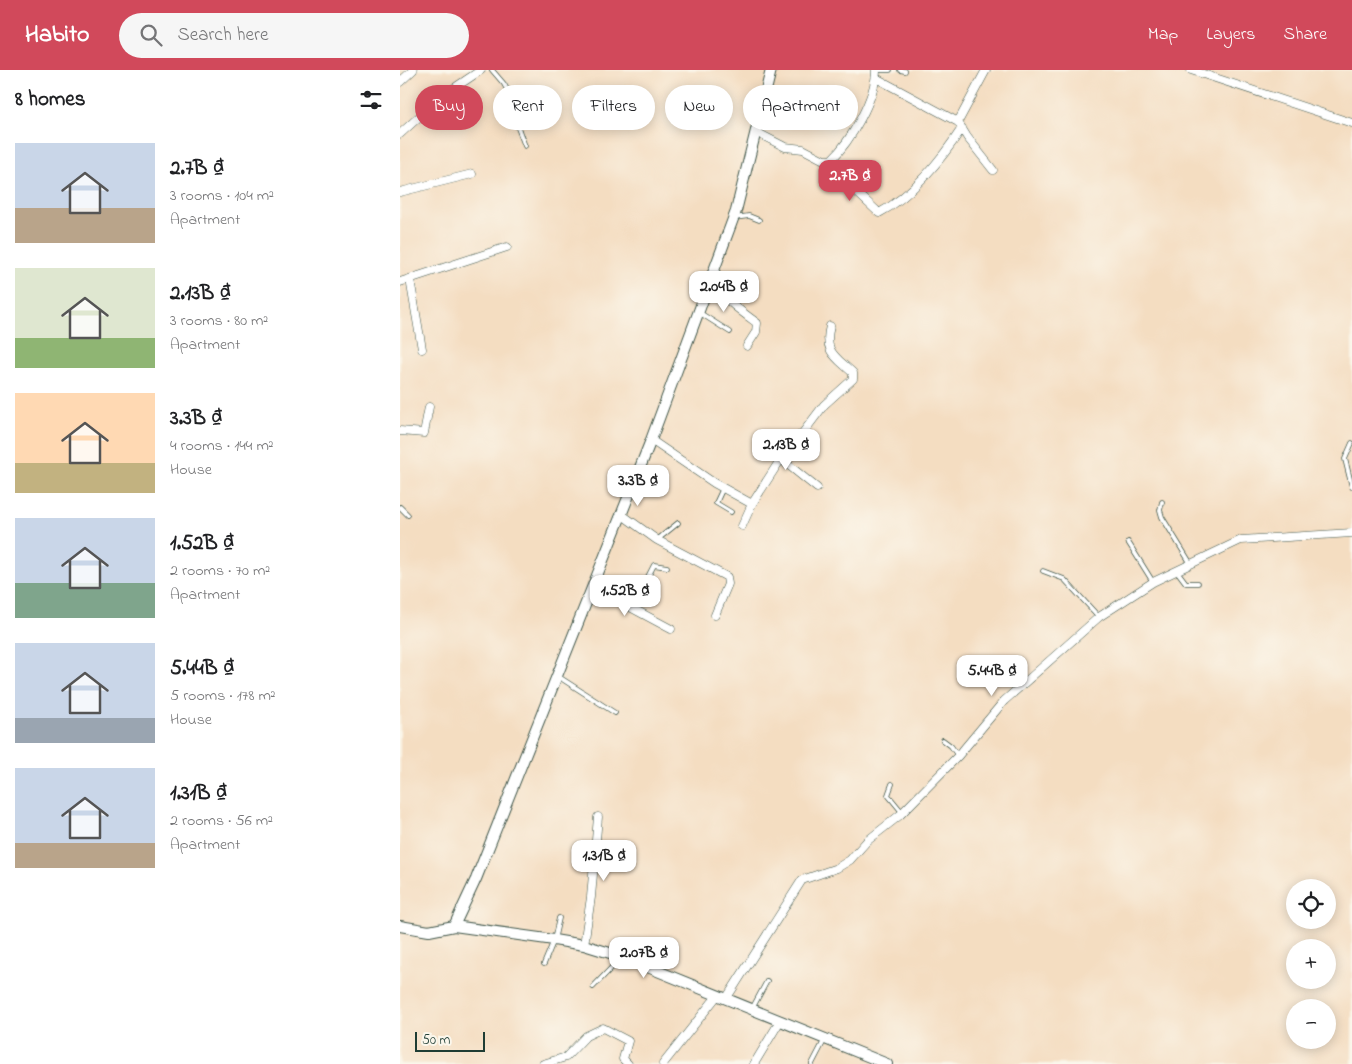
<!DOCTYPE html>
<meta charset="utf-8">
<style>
:root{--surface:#fff;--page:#f6f6f6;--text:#202124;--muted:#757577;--accent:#d1495b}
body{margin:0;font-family:"Indie Flower",sans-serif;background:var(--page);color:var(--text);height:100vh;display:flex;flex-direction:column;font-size:19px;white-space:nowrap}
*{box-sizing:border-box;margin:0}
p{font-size:16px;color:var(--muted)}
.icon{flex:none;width:28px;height:28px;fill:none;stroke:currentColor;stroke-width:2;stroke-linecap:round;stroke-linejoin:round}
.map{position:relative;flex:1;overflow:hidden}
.drawer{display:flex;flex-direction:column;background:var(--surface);width:400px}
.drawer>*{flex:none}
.banner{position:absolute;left:15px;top:15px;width:475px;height:45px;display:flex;gap:10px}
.buttons{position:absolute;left:886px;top:809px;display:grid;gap:10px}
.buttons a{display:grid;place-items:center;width:50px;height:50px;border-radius:50%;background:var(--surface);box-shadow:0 2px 12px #0003;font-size:25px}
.scale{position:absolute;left:15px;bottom:12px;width:70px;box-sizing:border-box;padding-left:5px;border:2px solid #1f3d34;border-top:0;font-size:14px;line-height:18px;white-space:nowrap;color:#1f3d34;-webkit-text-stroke:4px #fbf7ec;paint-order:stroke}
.price{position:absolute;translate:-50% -42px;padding:0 11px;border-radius:10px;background:#fff;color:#222;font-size:16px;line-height:32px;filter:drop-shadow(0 1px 2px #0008)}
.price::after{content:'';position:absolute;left:50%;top:30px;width:15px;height:11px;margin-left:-8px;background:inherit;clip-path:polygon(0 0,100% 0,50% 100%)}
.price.active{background:var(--accent);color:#fff}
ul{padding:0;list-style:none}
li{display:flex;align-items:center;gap:15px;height:125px;padding:0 15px}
li span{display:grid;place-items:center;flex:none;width:140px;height:100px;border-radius:0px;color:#555}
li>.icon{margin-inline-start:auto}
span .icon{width:60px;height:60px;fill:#fffc;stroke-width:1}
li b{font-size:21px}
h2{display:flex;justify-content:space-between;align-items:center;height:60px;padding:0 15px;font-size:21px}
.tag{padding:0 18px;border-radius:22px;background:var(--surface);box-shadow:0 2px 12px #0003;font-size:18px;line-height:45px}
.tag.active{background:var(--accent);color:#fff}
header{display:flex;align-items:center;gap:30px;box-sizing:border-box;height:70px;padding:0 25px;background:var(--accent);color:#fff}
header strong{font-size:24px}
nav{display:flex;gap:28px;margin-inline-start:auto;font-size:18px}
.search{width:350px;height:45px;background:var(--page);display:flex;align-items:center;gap:12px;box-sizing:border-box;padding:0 18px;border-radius:28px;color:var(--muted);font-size:19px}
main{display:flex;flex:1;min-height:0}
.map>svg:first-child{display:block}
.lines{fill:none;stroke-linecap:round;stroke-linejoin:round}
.lane-casing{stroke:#3f5549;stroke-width:5.5}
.street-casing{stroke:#3f5549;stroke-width:9}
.secondary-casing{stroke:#3f5549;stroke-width:12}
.lane{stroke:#fff;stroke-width:4}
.street{stroke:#fff;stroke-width:8}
.secondary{stroke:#fff;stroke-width:10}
</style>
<header>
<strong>Habito</strong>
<div class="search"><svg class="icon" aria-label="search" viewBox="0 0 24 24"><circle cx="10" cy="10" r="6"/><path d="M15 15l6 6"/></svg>Search here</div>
<nav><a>Map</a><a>Layers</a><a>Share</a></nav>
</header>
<main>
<section class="drawer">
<h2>8 homes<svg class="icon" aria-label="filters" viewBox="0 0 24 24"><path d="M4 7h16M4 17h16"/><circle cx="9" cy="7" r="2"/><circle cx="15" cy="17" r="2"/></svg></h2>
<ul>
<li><span style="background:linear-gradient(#c9d6e8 65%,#b9a48a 0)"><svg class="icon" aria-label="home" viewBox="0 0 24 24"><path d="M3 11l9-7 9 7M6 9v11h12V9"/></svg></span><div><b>2.7B ₫</b><p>3 rooms · 104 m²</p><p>Apartment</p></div></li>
<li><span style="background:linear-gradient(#dfe7d0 70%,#8fb573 0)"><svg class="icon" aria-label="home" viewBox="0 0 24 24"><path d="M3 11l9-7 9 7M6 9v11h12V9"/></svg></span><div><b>2.13B ₫</b><p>3 rooms · 80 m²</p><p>Apartment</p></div></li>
<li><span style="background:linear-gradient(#ffd9b3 70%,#c2b280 0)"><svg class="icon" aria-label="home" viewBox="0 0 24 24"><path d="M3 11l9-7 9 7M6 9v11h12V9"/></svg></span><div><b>3.3B ₫</b><p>4 rooms · 144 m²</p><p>House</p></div></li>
<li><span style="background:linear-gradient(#c9d6e8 65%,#7fa58c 0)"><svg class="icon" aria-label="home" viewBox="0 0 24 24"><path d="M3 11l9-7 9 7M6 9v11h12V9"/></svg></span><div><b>1.52B ₫</b><p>2 rooms · 70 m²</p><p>Apartment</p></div></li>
<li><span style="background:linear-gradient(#c9d6e8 75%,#9aa5b1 0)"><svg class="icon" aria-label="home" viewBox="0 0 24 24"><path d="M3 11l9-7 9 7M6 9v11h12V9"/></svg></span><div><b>5.44B ₫</b><p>5 rooms · 178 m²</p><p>House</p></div></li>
<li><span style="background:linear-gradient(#c9d6e8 75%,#b9a48a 0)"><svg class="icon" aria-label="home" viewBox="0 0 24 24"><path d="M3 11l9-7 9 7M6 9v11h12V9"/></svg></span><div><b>1.31B ₫</b><p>2 rooms · 56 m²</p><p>Apartment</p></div></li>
</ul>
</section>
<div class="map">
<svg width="952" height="994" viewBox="0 0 952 994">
<rect width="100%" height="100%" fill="#fbf7ec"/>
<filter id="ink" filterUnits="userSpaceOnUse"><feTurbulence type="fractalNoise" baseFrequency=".02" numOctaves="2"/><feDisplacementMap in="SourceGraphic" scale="10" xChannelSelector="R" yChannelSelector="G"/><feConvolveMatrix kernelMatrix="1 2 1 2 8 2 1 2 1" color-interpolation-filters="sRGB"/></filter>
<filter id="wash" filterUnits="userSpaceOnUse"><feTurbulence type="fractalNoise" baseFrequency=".0096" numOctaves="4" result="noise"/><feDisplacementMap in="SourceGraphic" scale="20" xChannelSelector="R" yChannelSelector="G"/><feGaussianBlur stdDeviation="1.12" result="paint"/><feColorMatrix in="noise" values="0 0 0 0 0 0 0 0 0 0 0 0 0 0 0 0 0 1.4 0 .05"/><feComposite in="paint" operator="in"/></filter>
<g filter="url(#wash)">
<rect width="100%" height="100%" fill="#f4ddc1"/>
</g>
<g filter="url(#ink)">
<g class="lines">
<defs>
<path id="lane" d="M 92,0 L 104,14 L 111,27 L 109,35 L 125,76
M 479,0 L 490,0
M 500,0 L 505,1
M 365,30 L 366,32 L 376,27
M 334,148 L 349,146 L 359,150
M 300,243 L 330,262
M 952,373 L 945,389 L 952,417
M 323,418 L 316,433 L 331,442
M 762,432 L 760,440 L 762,447 L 791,494
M 0,437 L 8,445
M 257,470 L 278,453
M 728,472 L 753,512
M 643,501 L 664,509 L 699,547
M 777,501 L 786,513 L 798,513
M 232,538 L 254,495 L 267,497
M 159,607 L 215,643
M 543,670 L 551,676 L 558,686
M 492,714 L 488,725 L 502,742
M 144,894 L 154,870 L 159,848
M 193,917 L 221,888
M 353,937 L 367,911
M 412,994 L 425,969"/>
<path id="street" d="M 791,0 L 952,53
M 476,8 L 558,52 L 567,67 L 593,100
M 0,12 L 13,0
M 558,52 L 586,0
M 356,62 L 385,77 L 403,79 L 424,90 L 431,90 C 451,71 476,27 476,0
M 0,64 L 41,27 L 81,0
M 428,91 L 434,101 L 479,143 C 512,126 542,89 562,58
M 0,122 L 72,104
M 311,208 C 322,228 339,240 357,253 L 356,262 L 347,276
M 10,209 L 22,279
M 0,212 L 107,177
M 0,361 L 24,363 L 29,337
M 251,370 L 314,413 L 352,434 L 393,370 L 402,364 L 424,335 L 453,309 L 453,303 C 436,287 423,282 430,256
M 381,389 L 417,418
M 221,444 L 257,470 L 327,507 L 328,514 L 315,545
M 342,456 L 352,434
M 194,513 L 217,530 L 271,559
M 184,875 L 191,827 L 198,747
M 326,929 L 402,810 L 437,798 L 450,790 L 467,771 L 500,745 L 558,686 L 604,631 L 699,547 L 753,512 L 841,470 L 952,463
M 143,994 L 166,987 L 186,966 L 203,958 L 228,971 L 223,989 L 228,994
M 263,994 L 317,926
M 354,994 L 380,951"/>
<path id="secondary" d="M 0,856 L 29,861 L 54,856 L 154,870 L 184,875 L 223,887 L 487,994
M 54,856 L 76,809 L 251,370 L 336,141 L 371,0"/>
</defs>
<use href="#lane" class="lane-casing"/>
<use href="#street" class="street-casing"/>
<use href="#secondary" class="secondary-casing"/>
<use href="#lane" class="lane"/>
<use href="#street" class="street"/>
<use href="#secondary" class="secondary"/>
</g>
</g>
</svg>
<div class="buttons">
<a><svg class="icon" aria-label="locate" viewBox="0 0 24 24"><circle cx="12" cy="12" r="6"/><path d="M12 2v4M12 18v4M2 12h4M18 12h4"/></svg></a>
<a>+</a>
<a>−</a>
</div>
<div class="scale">50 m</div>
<b class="price active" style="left:450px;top:132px">2.7B ₫</b>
<b class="price" style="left:324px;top:243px">2.04B ₫</b>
<b class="price" style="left:386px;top:401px">2.13B ₫</b>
<b class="price" style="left:238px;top:437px">3.3B ₫</b>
<b class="price" style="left:225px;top:547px">1.52B ₫</b>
<b class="price" style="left:592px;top:627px">5.44B ₫</b>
<b class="price" style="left:204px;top:812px">1.31B ₫</b>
<b class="price" style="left:244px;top:909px">2.07B ₫</b>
<div class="banner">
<a class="tag active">Buy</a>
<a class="tag">Rent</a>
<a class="tag">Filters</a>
<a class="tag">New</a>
<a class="tag">Apartment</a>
</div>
</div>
</main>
